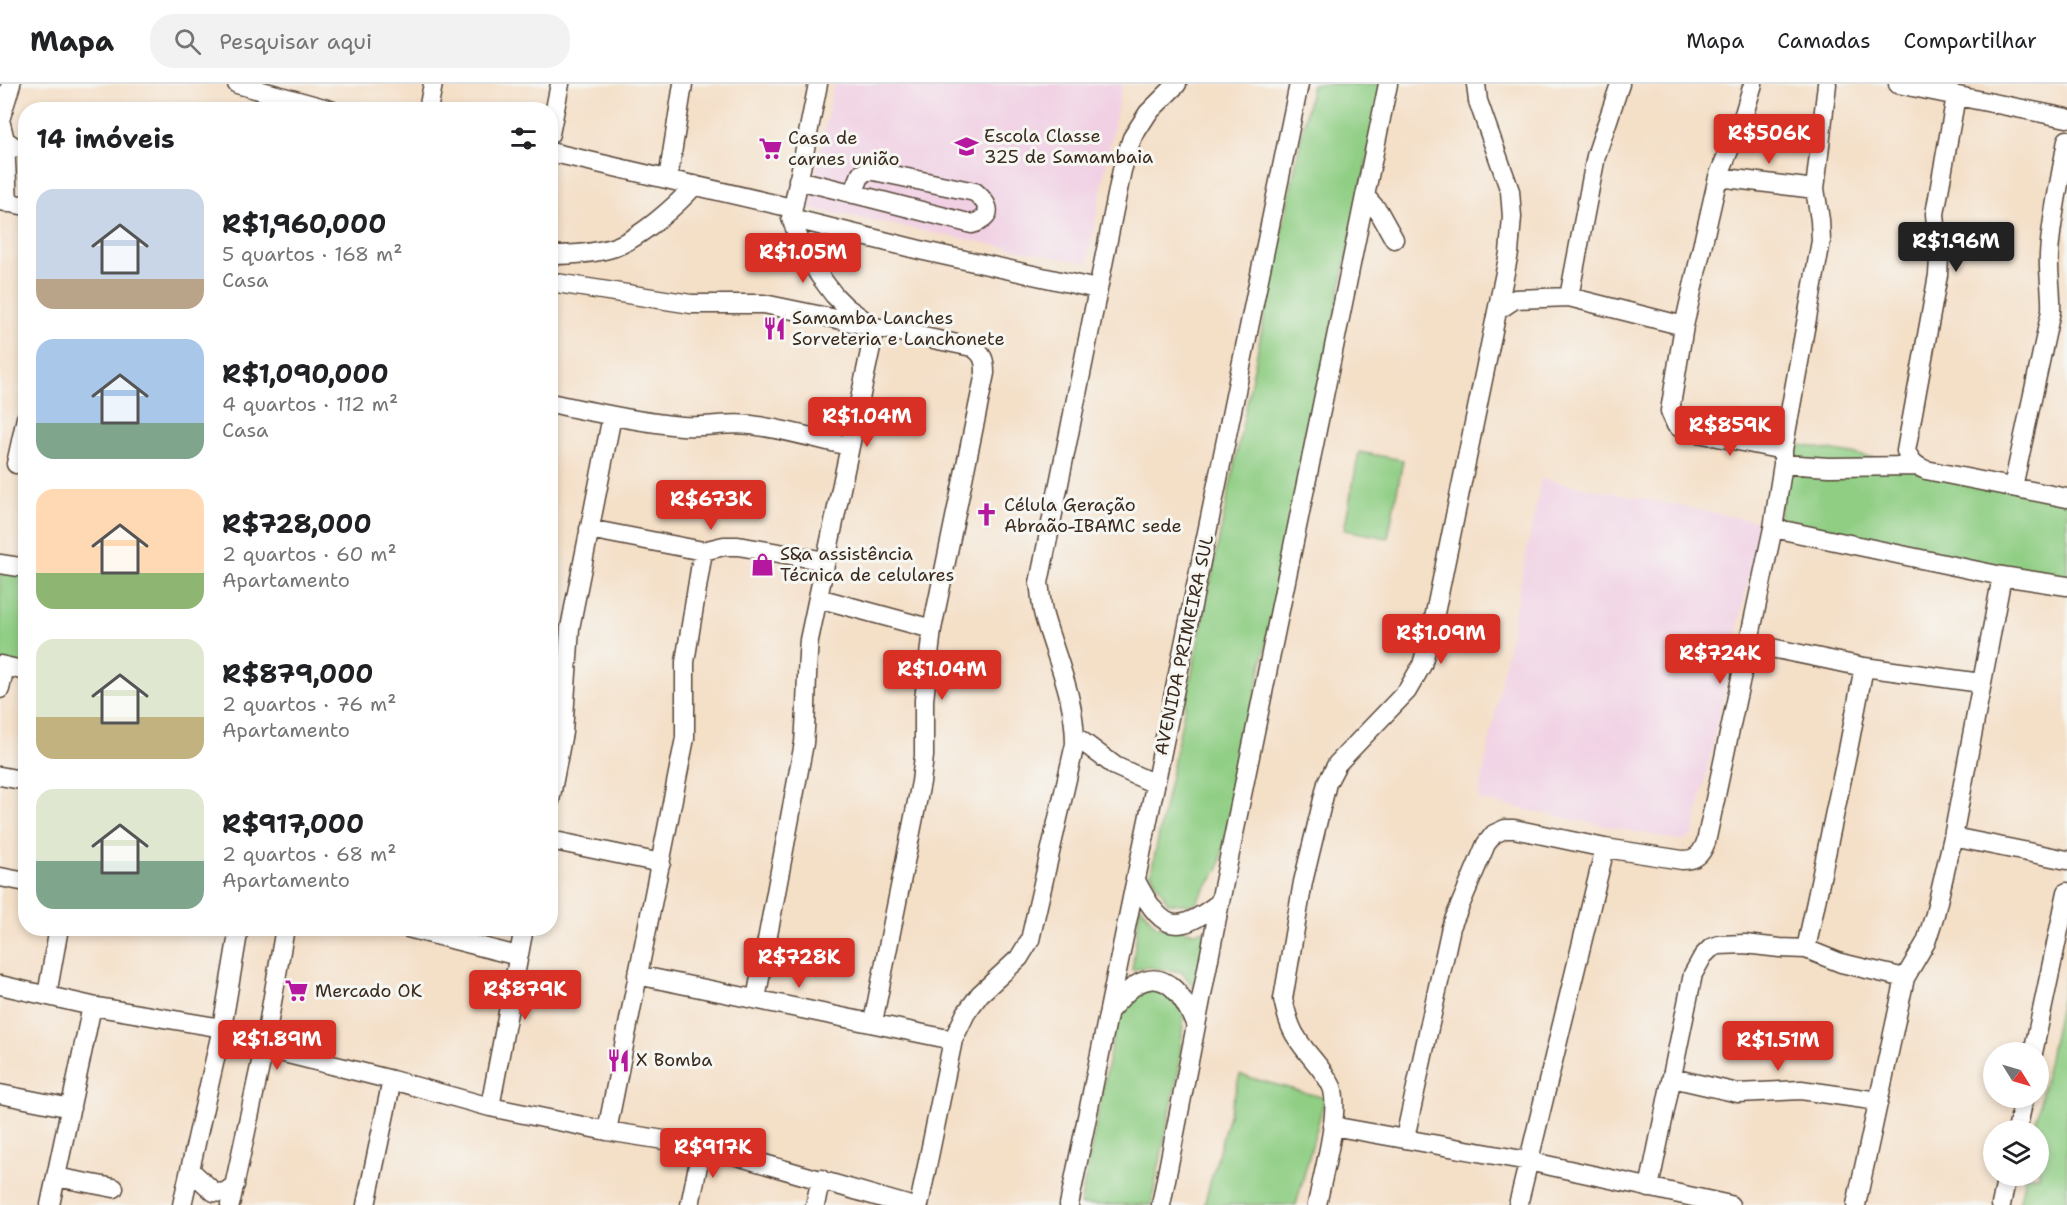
<!DOCTYPE html>
<html lang="pt">
<meta charset="utf-8">
<style>
:root{--surface:#fff;--page:#f2f2f2;--text:#202124;--muted:#757577;--line:#e0e0e0;--accent:#d93025}
body{margin:0;font-family:"Shantell Sans",sans-serif;background:var(--page);color:var(--text);height:100vh;display:flex;flex-direction:column;font-size:22px;white-space:nowrap}
*{box-sizing:border-box;margin:0}
p{font-size:20px;color:var(--muted)}
.icon{flex:none;width:33px;height:33px;fill:none;stroke:currentColor;stroke-width:2;stroke-linecap:round;stroke-linejoin:round}
.map{position:relative;flex:1;overflow:hidden}
.details{position:absolute;left:18px;top:18px;width:540px;height:834px;display:flex;flex-direction:column;background:var(--surface);border-radius:24px;box-shadow:0 3px 9px #0003}
.details>*{flex:none}
.needle{width:39px;rotate:127deg}
.controls{position:absolute;left:1983px;top:958px;display:grid;gap:12px}
.controls a{display:grid;place-items:center;width:66px;height:66px;border-radius:50%;background:var(--surface);box-shadow:0 3px 9px #0003;font-size:30px}
.price{position:absolute;translate:-50% -51px;padding:0 14px;border-radius:6px;background:var(--accent);color:#fff;font-size:20px;line-height:39px;filter:drop-shadow(0 2px 3px #0008)}
.price::after{content:'';position:absolute;left:50%;top:36px;width:18px;height:14px;margin-left:-9px;background:inherit;clip-path:polygon(0 0,100% 0,50% 100%)}
.price.active{background:#222;color:#fff}
ul{padding:0;list-style:none}
li{display:flex;align-items:center;gap:18px;height:150px;padding:0 18px}
li span{display:grid;place-items:center;flex:none;width:168px;height:120px;border-radius:18px;color:#555}
li>.icon{margin-inline-start:auto}
span .icon{width:72px;height:72px;fill:#fffc;stroke-width:1}
li b{font-size:26px}
h2{display:flex;justify-content:space-between;align-items:center;height:72px;padding:0 18px;font-size:26px}
header{display:flex;align-items:center;gap:36px;box-sizing:border-box;height:84px;padding:0 30px;background:var(--surface);border-bottom:2px solid var(--line)}
header strong{font-size:28px}
nav{display:flex;gap:33px;margin-inline-start:auto;font-size:21px}
.search{width:420px;height:54px;background:var(--page);display:flex;align-items:center;gap:15px;box-sizing:border-box;padding:0 21px;border-radius:24px;color:var(--muted);font-size:22px}
.map>svg:first-child{display:block}
.built{fill:#f1d0e4}
.green{fill:#90ce84;stroke:#667c51;stroke-width:1.5}
.lines{fill:none;stroke-linecap:round;stroke-linejoin:round}
.minor-casing{stroke:#574537;stroke-width:21}
.minor{stroke:#fff;stroke-width:18}
.labels{text-anchor:middle;dominant-baseline:central;stroke-width:6;stroke-linejoin:round;paint-order:stroke}
.poi-label{font-size:18px;fill:#3b2a1e;stroke:#f6f6f2;text-anchor:start}
.street-label{font-size:18px;fill:#3b2a1e;stroke:#f6f6f2}
</style>
<header>
<strong>Mapa</strong>
<div class="search"><svg class="icon" aria-label="search" viewBox="0 0 24 24"><circle cx="10" cy="10" r="6"/><path d="M15 15l6 6"/></svg>Pesquisar aqui</div>
<nav><a>Mapa</a><a>Camadas</a><a>Compartilhar</a></nav>
</header>
<div class="map">
<svg width="2067" height="1121" viewBox="0 0 2067 1121">
<rect width="100%" height="100%" fill="#f6f6f2"/>
<filter id="ink" filterUnits="userSpaceOnUse"><feTurbulence type="fractalNoise" baseFrequency=".0167" numOctaves="2"/><feDisplacementMap in="SourceGraphic" scale="12" xChannelSelector="R" yChannelSelector="G"/><feConvolveMatrix kernelMatrix="1 2 1 2 8 2 1 2 1" color-interpolation-filters="sRGB"/></filter>
<filter id="wash" filterUnits="userSpaceOnUse"><feTurbulence type="fractalNoise" baseFrequency=".008" numOctaves="4" result="noise"/><feDisplacementMap in="SourceGraphic" scale="24" xChannelSelector="R" yChannelSelector="G"/><feGaussianBlur stdDeviation="1.35" result="paint"/><feColorMatrix in="noise" values="0 0 0 0 0 0 0 0 0 0 0 0 0 0 0 0 0 1.4 0 .05"/><feComposite in="paint" operator="in"/></filter>
<g filter="url(#wash)">
<rect width="100%" height="100%" fill="#f4dfc7"/>
<path class="built" d="M 834,0 L 1122,0 L 1087,179 L 808,124 Z
M 1541,395 L 1761,438 L 1693,751 L 1681,757 L 1478,716 Z"/>
<path class="green" d="M 1312,0 L 1383,0 L 1219,785 L 1194,821 L 1168,819 L 1151,789 Z
M 1790,359 L 2067,408 L 2067,498 L 1778,440 Z
M 1359,368 L 1403,376 L 1388,454 L 1344,446 Z
M 0,479 L 25,484 L 25,583 L 0,577 Z
M 550,590 L 572,594 L 551,690 Z
M 1140,821 L 1156,842 L 1194,848 L 1210,846 L 1195,905 L 1182,888 L 1147,883 L 1132,886 Z
M 2067,887 L 2067,1121 L 2019,1121 L 2025,1092 L 2038,1092 L 2038,1047 L 2034,1047 Z
M 1144,906 L 1170,909 L 1184,929 L 1179,985 L 1151,1121 L 1080,1121 L 1117,933 Z
M 1240,991 L 1325,1014 L 1296,1121 L 1204,1121 Z"/>
</g>
<g filter="url(#ink)">
<g class="lines">
<defs>
<path id="minor" d="M 11,0 L 0,36 L 5,56 L 15,63 L 26,65
M 237,0 L 331,26
M 1753,0 L 1744,30 L 1718,93 L 1684,242 L 1670,327 L 1676,341 L 1683,346 L 1783,366
M 1898,0 L 2067,34
M 1956,12 L 1935,130 L 1939,174 L 1938,191 L 1906,367 C 1911,377 1915,382 1926,386 L 2067,414
M 428,26 L 433,0
M 550,50 L 560,0
M 5,56 L 8,119
M 550,68 L 792,124
M 1718,93 L 1815,105
M 668,95 L 683,0
M 798,96 C 856,110 914,125 972,140 C 994,133 991,122 975,108 L 869,86 L 861,90 L 853,110
M 1365,112 L 1379,128 L 1394,155
M 0,117 L 26,122
M 791,134 L 924,167 L 1097,205
M 550,171 C 572,171 594,170 615,163 C 641,153 676,122 695,101
M 550,198 L 691,220 L 764,220 L 972,263 C 983,270 985,276 985,289 L 932,545 L 924,616 L 924,672 L 921,698 L 873,938
M 1569,213 L 1596,72 L 1620,0
M 1497,227 L 1515,215 L 1569,213 L 1684,242
M 550,319 C 594,328 638,338 682,342 C 705,344 728,338 751,341 C 784,345 817,355 849,362
M 16,380 L 26,334
M 1783,380 L 1829,383 L 1916,382
M 2013,403 L 2051,227 C 2052,209 2048,190 2049,171 C 2051,133 2061,94 2067,56
M 1773,444 L 2002,492 L 2067,502
M 589,445 L 703,467 L 724,462 L 738,462 L 826,477
M 0,480 L 26,484
M 818,514 L 932,545
M 1747,559 L 1864,583 L 1981,599
M 0,581 L 26,587
M 0,605 L 5,582
M 1075,652 L 1115,682 L 1155,700
M 0,692 L 26,697
M 550,717 L 563,648 L 570,544 L 612,332
M 1953,753 L 2067,776
M 550,756 L 661,779
M 0,793 L 26,798
M 1135,795 C 1161,844 1173,855 1220,818
M 408,844 L 518,872
M 1806,865 L 1848,666 L 1864,583
M 637,891 L 953,956
M 0,901 L 92,922 L 222,944
M 47,911 L 59,844
M 756,915 L 804,659 C 807,624 806,590 809,556 L 875,244 L 846,223 L 834,211 L 819,191 L 801,160 L 791,134 L 818,0
M 1109,927 C 1117,919 1126,907 1136,901 C 1168,882 1185,917 1196,941
M 264,964 L 392,996 L 490,1023 L 607,1047 L 702,1062 L 907,1121
M 2033,969 L 2067,808
M 1672,994 L 1738,1009 L 1801,1006 L 1878,1017
M 0,1010 L 71,1024
M 490,1023 L 524,844
M 1332,1042 L 1528,1077 L 1730,1121
M 607,1047 L 685,654 L 685,578 L 703,467
M 2017,1047 L 2024,1014
M 1405,1054 L 1451,843 L 1486,760 L 1494,750 L 1505,745 L 1514,745 L 1605,764 L 1682,776 C 1696,776 1701,771 1706,758 L 1773,444 L 1783,380 L 1783,366 L 1821,157 L 1820,136 L 1815,105 L 1827,0
M 191,1087 L 214,1108 L 224,1109 L 235,1101
M 56,1093 L 114,1104
M 1649,1104 L 1693,890 L 1703,872 L 1711,864 L 1719,861 L 1745,860 L 1780,864 L 1806,865 L 1841,879 L 1905,894
M 50,1121 L 92,922
M 182,1121 L 222,944 L 239,844
M 230,1121 L 264,964 L 285,844
M 366,1121 L 392,996
M 690,1121 L 702,1062
M 815,1121 L 821,1095
M 919,1121 L 953,956 L 966,929 L 980,910 L 1019,874 L 1030,856 L 1075,660 C 1075,613 1057,577 1044,532 C 1041,522 1041,510 1039,499 L 1122,86 L 1132,54 L 1148,29 L 1177,0
M 1069,1121 L 1299,0
M 1161,1121 L 1220,818 L 1388,0
M 1317,1121 C 1322,1093 1341,1028 1332,1003 C 1324,985 1307,971 1297,954 C 1289,943 1286,928 1283,915 L 1303,798 L 1327,699 L 1337,680 L 1407,607 L 1422,581 L 1432,544 L 1509,169 L 1512,133 L 1510,107 L 1478,17 L 1476,0
M 1518,1121 L 1605,764
M 1856,1121 L 1905,894 L 1926,858 L 1935,830 L 1953,753 L 2002,492
M 2001,1121 L 2007,1092"/>
</defs>
<use href="#minor" class="minor-casing"/>
<use href="#minor" class="minor"/>
</g>
</g>
<defs>
<symbol id="school-bare" viewBox="-9 -9 18 18"><path d="M0-5L7-2L0 1L-7-2ZM-4 1L0 2.5L4 1V4Q0 6-4 4Z" fill="#b5179e" stroke="#f6f6f2" stroke-width="2.5" paint-order="stroke"/></symbol>
<symbol id="supermarket-bare" viewBox="-9 -9 18 18"><path d="M-6-5.5h2.5l.6 2H6L4.5 2H-2.5L-4.4-4H-6ZM-1.5 3.2a1.3 1.3 0 1 0 .1 0ZM3 3.2a1.3 1.3 0 1 0 .1 0Z" fill="#b5179e" stroke="#f6f6f2" stroke-width="2.5" paint-order="stroke"/></symbol>
<symbol id="restaurant-bare" viewBox="-9 -9 18 18"><path d="M-5-6h1v4h1v-4h1v4h1v-4h1v5L-1.5 .5V6h-2V.5L-5-1ZM5-6V6H3V1.5H1.5Q1.5-4 5-6Z" fill="#b5179e" stroke="#f6f6f2" stroke-width="2.5" paint-order="stroke"/></symbol>
<symbol id="church-bare" viewBox="-9 -9 18 18"><path d="M-1.2-6h2.4v3.5h3.3v2.4h-3.3V6h-2.4V-.1h-3.3v-2.4h3.3Z" fill="#b5179e" stroke="#f6f6f2" stroke-width="2.5" paint-order="stroke"/></symbol>
<symbol id="shop-bare" viewBox="-9 -9 18 18"><path d="M-5-2.5h2.3a2.7 3.5 0 0 1 5.4 0H5L5.5 6h-11ZM-1.5-2.5h3a1.5 2.3 0 0 0-3 0Z" fill="#b5179e" stroke="#f6f6f2" stroke-width="2.5" paint-order="stroke"/></symbol>
</defs>
<g fill-rule="evenodd">
<use href="#school-bare" x="950" y="46" width="33" height="33"/>
<use href="#supermarket-bare" x="754" y="48" width="33" height="33"/>
<use href="#restaurant-bare" x="758" y="228" width="33" height="33"/>
<use href="#church-bare" x="970" y="414" width="33" height="33"/>
<use href="#shop-bare" x="746" y="464" width="33" height="33"/>
<use href="#supermarket-bare" x="280" y="890" width="33" height="33"/>
<use href="#restaurant-bare" x="602" y="960" width="33" height="33"/>
</g>
<g class="labels">
<g class="poi-label">
<text x="984" y="52">Escola Classe<tspan x="984" dy="21">325 de Samambaia</tspan></text>
<text x="788" y="54">Casa de<tspan x="788" dy="21">carnes união</tspan></text>
<text x="792" y="234">Samamba Lanches<tspan x="792" dy="21">Sorveteria e Lanchonete</tspan></text>
<text x="1004" y="421">Célula Geração<tspan x="1004" dy="21">Abraão-IBAMC sede</tspan></text>
<text x="780" y="470">S&amp;a assistência<tspan x="780" dy="21">Técnica de celulares</tspan></text>
<text x="315" y="907">Mercado OK</text>
<text x="636" y="976">X Bomba</text>
</g>
<g class="street-label">
<text transform="translate(1184 561) rotate(-78)">AVENIDA PRIMEIRA SUL</text>
</g>
</g>
</svg>
<div class="controls">
<a><svg class="needle" viewBox="-14 -14 28 28"><path d="M0-13l5 13h-10z" fill="#e53935"/><path d="M0 13l5-13h-10z" fill="#757577"/></svg></a>
<a><svg class="icon" aria-label="layers" viewBox="0 0 24 24"><path d="M12 4l9 5-9 5-9-5zM3 14l9 5 9-5"/></svg></a>
</div>
<b class="price" style="left:1769px;top:81px">R$506K</b>
<b class="price active" style="left:1956px;top:189px">R$1.96M</b>
<b class="price" style="left:803px;top:200px">R$1.05M</b>
<b class="price" style="left:867px;top:364px">R$1.04M</b>
<b class="price" style="left:1730px;top:373px">R$859K</b>
<b class="price" style="left:711px;top:447px">R$673K</b>
<b class="price" style="left:1441px;top:581px">R$1.09M</b>
<b class="price" style="left:1720px;top:601px">R$724K</b>
<b class="price" style="left:942px;top:617px">R$1.04M</b>
<b class="price" style="left:799px;top:905px">R$728K</b>
<b class="price" style="left:525px;top:937px">R$879K</b>
<b class="price" style="left:277px;top:987px">R$1.89M</b>
<b class="price" style="left:1778px;top:988px">R$1.51M</b>
<b class="price" style="left:713px;top:1095px">R$917K</b>
<section class="details">
<h2>14 imóveis<svg class="icon" aria-label="filters" viewBox="0 0 24 24"><path d="M4 7h16M4 17h16"/><circle cx="9" cy="7" r="2"/><circle cx="15" cy="17" r="2"/></svg></h2>
<ul>
<li><span style="background:linear-gradient(#c9d6e8 75%,#b9a48a 0)"><svg class="icon" aria-label="home" viewBox="0 0 24 24"><path d="M3 11l9-7 9 7M6 9v11h12V9"/></svg></span><div><b>R$1,960,000</b><p>5 quartos · 168 m²</p><p>Casa</p></div></li>
<li><span style="background:linear-gradient(#a9c7e8 70%,#7fa58c 0)"><svg class="icon" aria-label="home" viewBox="0 0 24 24"><path d="M3 11l9-7 9 7M6 9v11h12V9"/></svg></span><div><b>R$1,090,000</b><p>4 quartos · 112 m²</p><p>Casa</p></div></li>
<li><span style="background:linear-gradient(#ffd9b3 70%,#8fb573 0)"><svg class="icon" aria-label="home" viewBox="0 0 24 24"><path d="M3 11l9-7 9 7M6 9v11h12V9"/></svg></span><div><b>R$728,000</b><p>2 quartos · 60 m²</p><p>Apartamento</p></div></li>
<li><span style="background:linear-gradient(#dfe7d0 65%,#c2b280 0)"><svg class="icon" aria-label="home" viewBox="0 0 24 24"><path d="M3 11l9-7 9 7M6 9v11h12V9"/></svg></span><div><b>R$879,000</b><p>2 quartos · 76 m²</p><p>Apartamento</p></div></li>
<li><span style="background:linear-gradient(#dfe7d0 60%,#7fa58c 0)"><svg class="icon" aria-label="home" viewBox="0 0 24 24"><path d="M3 11l9-7 9 7M6 9v11h12V9"/></svg></span><div><b>R$917,000</b><p>2 quartos · 68 m²</p><p>Apartamento</p></div></li>
</ul>
</section>
</div>
